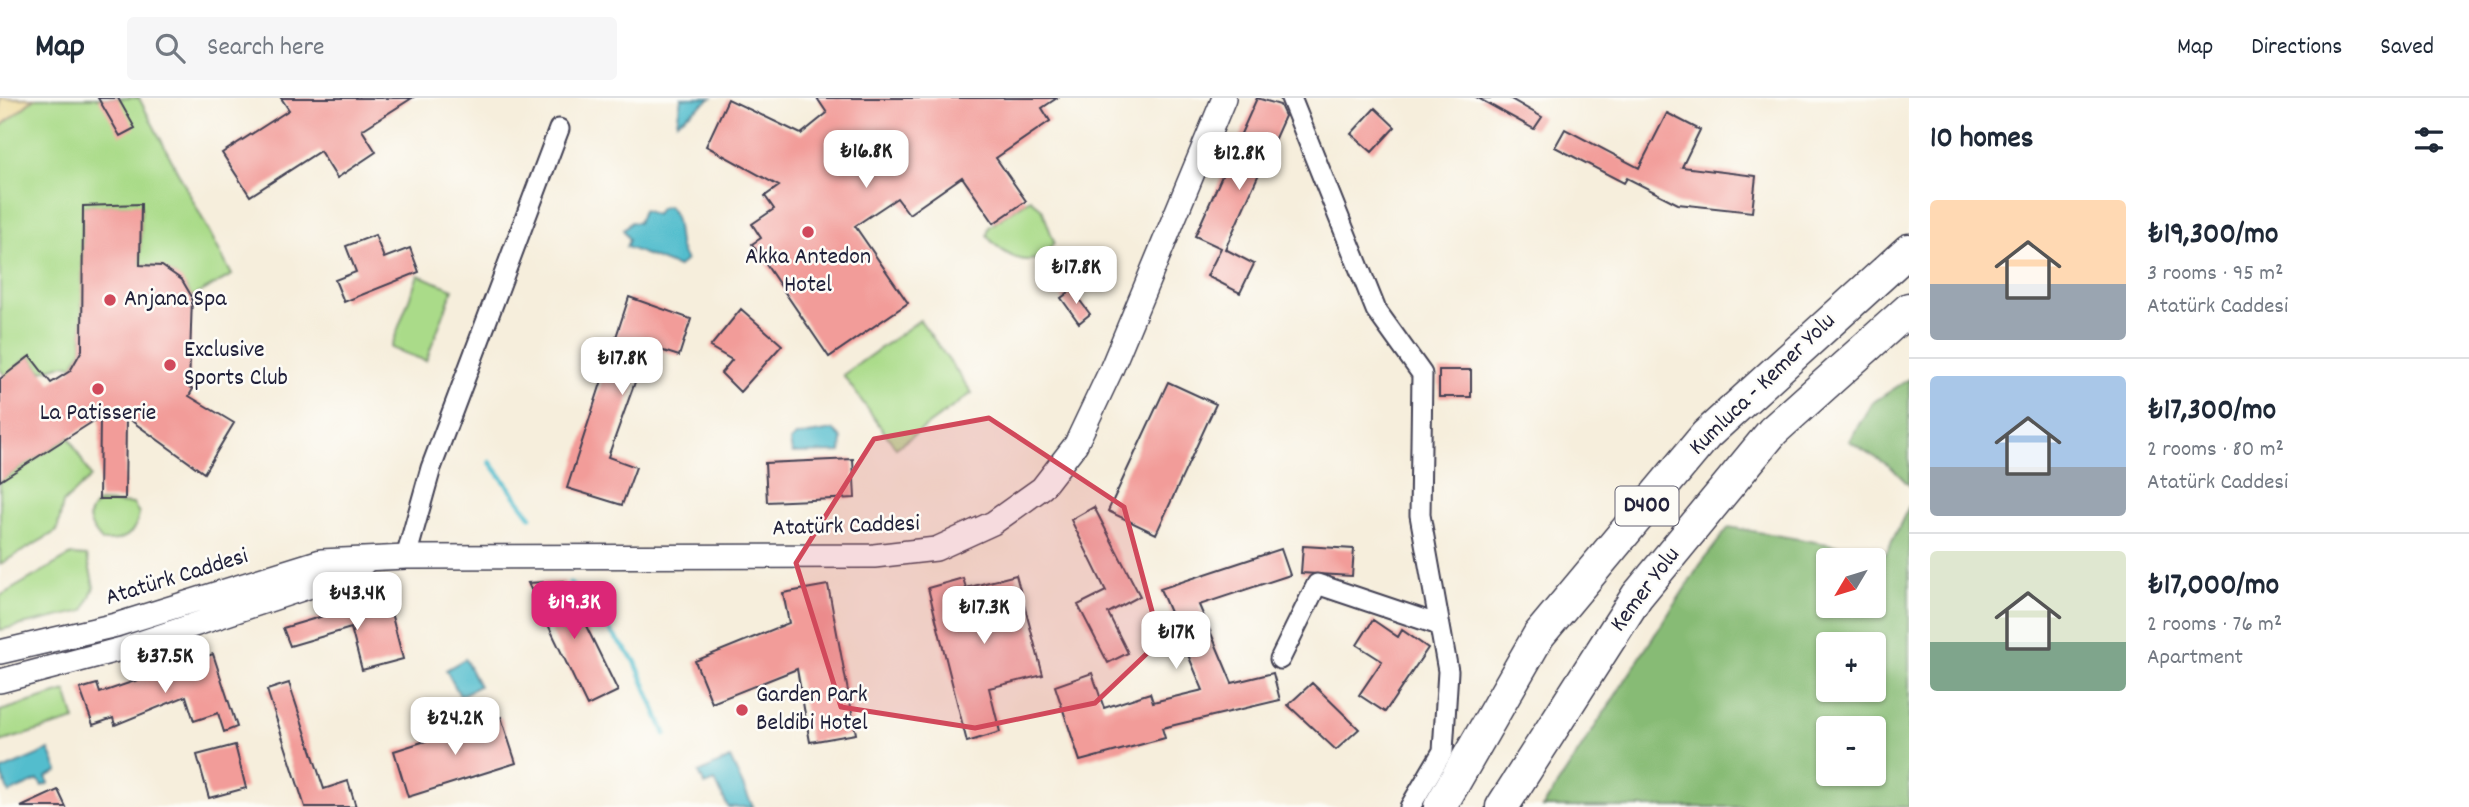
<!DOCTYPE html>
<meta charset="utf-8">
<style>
:root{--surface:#fff;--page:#f6f6f7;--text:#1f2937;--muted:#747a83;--line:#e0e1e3;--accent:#db2777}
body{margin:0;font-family:Dekko,sans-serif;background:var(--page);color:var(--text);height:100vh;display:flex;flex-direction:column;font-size:26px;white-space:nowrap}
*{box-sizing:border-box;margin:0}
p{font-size:23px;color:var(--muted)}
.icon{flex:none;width:38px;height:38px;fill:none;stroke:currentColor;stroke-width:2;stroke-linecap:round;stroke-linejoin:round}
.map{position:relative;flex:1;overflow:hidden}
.panel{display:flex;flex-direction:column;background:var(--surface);width:560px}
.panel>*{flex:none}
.needle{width:46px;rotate:232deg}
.controls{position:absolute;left:1816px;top:450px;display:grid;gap:14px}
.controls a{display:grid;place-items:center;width:70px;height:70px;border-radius:7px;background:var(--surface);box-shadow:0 2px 5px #0004;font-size:35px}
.price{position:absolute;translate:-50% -60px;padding:0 16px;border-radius:14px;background:#fff;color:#222;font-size:23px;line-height:46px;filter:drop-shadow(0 2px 4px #0008)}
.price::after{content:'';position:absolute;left:50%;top:42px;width:21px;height:16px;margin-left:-10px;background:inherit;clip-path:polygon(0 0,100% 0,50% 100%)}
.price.current{background:var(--accent);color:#fff}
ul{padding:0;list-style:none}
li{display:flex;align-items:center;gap:21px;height:175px;padding:0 21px}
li+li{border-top:2px solid var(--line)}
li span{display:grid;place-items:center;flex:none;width:196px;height:140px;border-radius:7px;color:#555}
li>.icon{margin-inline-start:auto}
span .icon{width:84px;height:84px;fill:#fffc;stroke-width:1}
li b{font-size:30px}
h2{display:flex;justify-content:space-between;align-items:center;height:84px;padding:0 21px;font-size:30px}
header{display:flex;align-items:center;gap:42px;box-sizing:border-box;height:98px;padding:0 35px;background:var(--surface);border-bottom:2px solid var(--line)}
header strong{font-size:33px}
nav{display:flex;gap:38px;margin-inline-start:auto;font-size:24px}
.search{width:490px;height:63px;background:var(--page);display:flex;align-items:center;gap:18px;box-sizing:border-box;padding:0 24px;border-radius:7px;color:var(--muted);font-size:26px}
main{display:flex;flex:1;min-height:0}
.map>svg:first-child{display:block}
.green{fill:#aadb89;stroke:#667e62;stroke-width:2}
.forest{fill:#87bb75;stroke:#546e58;stroke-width:2;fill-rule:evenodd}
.sand{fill:#eeda9e;stroke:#887e6c;stroke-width:2}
.water{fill:#52bdcd;stroke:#3a7084;stroke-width:2}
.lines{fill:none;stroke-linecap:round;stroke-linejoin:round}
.stream{stroke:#52bdcd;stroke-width:5}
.building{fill:#f29c99}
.minor-casing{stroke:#424153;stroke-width:23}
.tertiary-casing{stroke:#424153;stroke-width:26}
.trunk-casing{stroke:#424153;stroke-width:35}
.minor{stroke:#fff;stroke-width:19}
.tertiary{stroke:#fff;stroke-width:23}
.trunk{stroke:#fff;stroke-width:32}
.marked{fill:#d1495b;fill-opacity:0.2;stroke:#d1495b;stroke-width:5;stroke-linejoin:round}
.poi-dot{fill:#d1495b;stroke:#fdfcf7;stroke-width:2.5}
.labels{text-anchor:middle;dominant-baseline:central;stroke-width:5;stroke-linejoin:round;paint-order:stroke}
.shield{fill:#fdfcf7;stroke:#646373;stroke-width:2}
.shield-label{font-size:23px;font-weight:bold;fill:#22223b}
.poi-label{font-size:24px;fill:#22223b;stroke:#fdfcf7;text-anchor:start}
.street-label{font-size:24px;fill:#22223b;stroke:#fdfcf7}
</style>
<header>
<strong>Map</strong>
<div class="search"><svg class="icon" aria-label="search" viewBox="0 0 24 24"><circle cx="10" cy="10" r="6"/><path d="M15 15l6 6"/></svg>Search here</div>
<nav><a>Map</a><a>Directions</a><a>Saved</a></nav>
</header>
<main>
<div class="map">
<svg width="1909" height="709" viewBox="0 0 1909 709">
<rect width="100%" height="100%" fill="#fdfcf7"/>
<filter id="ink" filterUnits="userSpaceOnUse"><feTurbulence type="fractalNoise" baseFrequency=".0143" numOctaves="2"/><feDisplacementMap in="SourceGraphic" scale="14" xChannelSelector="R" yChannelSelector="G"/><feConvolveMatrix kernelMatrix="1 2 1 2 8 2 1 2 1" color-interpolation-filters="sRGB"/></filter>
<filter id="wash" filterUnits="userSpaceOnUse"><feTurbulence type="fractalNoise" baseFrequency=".00686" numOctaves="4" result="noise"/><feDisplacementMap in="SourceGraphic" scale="28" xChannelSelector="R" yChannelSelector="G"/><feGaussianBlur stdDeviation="1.57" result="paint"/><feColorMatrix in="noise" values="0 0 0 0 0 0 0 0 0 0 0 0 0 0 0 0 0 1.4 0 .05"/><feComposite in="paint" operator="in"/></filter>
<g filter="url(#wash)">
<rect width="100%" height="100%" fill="#f6eedc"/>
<path class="green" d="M 35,0 L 139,0 L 232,177 L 192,199 C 179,176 166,168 140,167 L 141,107 L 83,108 L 82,252 L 73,268 L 65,266 L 42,273 L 30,258 L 17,268 L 12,287 L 0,271 L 0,29 Z
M 1030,101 L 1042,111 L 1054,144 C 1036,176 1006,160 987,138 L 989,129 Z
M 418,177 L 453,191 L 426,263 L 391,250 Z
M 920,222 L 972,295 L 896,350 L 843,277 Z
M 69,339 L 91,379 L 63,405 L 57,433 L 0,466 L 0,383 Z
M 99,404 L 133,406 L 139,415 C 136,437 123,444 102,443 C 90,429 82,417 99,404 Z
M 71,457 L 87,458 L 94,489 L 84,513 L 0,532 L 0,498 Z
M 66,593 L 75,622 L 0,644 L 0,613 Z"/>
<path class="forest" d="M 1909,281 L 1909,387 L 1891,369 L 1849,343 L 1872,305 Z
M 1909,408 L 1909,709 L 1543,709 L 1700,467 L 1729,429 L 1886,456 ZM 1829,462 L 1874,462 L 1874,508 L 1829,508 ZM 1829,546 L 1874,546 L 1874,592 L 1829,592 ZM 1829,630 L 1874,630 L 1874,676 L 1829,676 Z"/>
<path class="sand" d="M 0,0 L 35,0 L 0,29 Z"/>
<path class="water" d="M 681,0 L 711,0 L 677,24 Z
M 668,108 C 683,123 673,146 686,162 L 678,169 L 626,149 L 629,142 L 623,132 L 631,124 L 638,125 L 643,112 L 656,117 L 660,110 Z
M 833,332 L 842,341 L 841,354 L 792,355 L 790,343 L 796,338 Z
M 465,561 L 479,588 L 460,598 L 446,572 Z
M 49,652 L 58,673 L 46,679 L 49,685 L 42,688 L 38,682 L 9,695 L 0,673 Z
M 730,660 L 753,709 L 728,709 L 715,683 L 705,687 L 699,675 Z"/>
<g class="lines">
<path class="stream" d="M 490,364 L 531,419
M 570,485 L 635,563 L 665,636"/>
</g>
<g id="blocks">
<path class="building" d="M 98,0 L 118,0 L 135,30 L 120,38 Z
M 281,0 L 412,0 L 362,32 L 376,54 L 337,80 L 320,53 L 250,98 L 222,55 L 289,12 Z
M 817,0 L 1057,0 L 1042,10 L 1050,23 L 996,60 L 1026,103 L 994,125 L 962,79 L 909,116 L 897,100 L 855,128 L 908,205 L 829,259 L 752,146 L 761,140 L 752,126 L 774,111 L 765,98 L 779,88 L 706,48 L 728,1 L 801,36 L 827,15 Z
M 1257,0 L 1280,7 L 1285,18 L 1225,151 L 1254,166 L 1240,195 L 1207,178 L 1221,150 L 1195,138 Z
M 1478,0 L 1509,0 L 1542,19 L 1534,31 Z
M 1375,10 L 1395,29 L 1372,54 L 1351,36 Z
M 1667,15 L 1700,32 L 1682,69 L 1756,78 L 1752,114 L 1678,106 L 1627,80 L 1624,85 L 1555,49 L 1565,31 L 1639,70 Z
M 141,106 L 140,167 L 162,168 L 182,182 L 192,199 L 189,289 L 193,291 L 189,298 L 234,325 L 204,375 L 126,319 L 125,401 L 99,401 L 100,319 L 0,383 L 0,281 L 30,258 L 51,285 L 70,273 L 82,252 L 83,108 Z
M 375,137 L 384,160 L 410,150 L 419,174 L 344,204 L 335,182 L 356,174 L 346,148 Z
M 1072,192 L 1090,216 L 1079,225 L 1061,200 Z
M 629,199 L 691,221 L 679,258 L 648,248 L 608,359 L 636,369 L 622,407 L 567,390 Z
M 741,211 L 782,247 L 740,294 L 721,275 L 732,262 L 710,249 Z
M 1439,272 L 1471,272 L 1471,299 L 1439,299 Z
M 1168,284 L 1216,306 L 1156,436 L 1108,413 Z
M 853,361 L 855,400 L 767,404 L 765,365 Z
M 1094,409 L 1140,498 L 1108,515 L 1128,555 L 1108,565 L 1078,507 L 1106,493 L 1071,422 Z
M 1303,448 L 1354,451 L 1352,478 L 1301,475 Z
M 1281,451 L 1290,477 L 1199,507 L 1232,585 L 1273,575 L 1280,602 L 1162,630 L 1165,640 L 1080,663 L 1055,588 L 1092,575 L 1104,610 L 1150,595 L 1153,604 L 1203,592 L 1160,491 Z
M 1016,477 L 1043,577 L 989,590 L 1000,634 L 967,644 L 928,490 L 963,480 L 966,490 Z
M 564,483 L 618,593 L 587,608 L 528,485 Z
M 828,487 L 856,636 L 810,644 L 797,571 L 712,605 L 695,563 L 789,525 L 783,495 Z
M 387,499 L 403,561 L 362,572 L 351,530 L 290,548 L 283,530 Z
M 1373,522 L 1398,539 L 1402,532 L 1428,550 L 1385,614 L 1359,597 L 1382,563 L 1357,547 Z
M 213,556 L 237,629 L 224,634 L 218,615 L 194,623 L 186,598 L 115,627 L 113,620 L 93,627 L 80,591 L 97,586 L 100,595 Z
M 289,585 L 324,691 L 348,683 L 356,709 L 305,709 L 267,592 Z
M 1312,585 L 1359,631 L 1336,652 L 1288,607 Z
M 501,619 L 516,665 L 408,699 L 394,653 Z
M 235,647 L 246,690 L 209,700 L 197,657 Z
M 58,692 L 66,709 L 21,709 Z"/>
</g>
</g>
<g filter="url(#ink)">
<use href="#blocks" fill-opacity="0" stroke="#424153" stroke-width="2"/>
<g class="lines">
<defs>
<path id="minor" d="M 1291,0 L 1376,212 L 1422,276 L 1420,417 L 1448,573 L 1443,653 L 1410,709
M 406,459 L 431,370 L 559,31
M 1280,561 L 1317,486 L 1439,527"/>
<path id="tertiary" d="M 0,554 L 116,527 L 321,463 L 406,459 L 874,458 L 936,451 L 993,425 L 1042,390 L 1076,346 L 1111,272 L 1224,0
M 0,583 L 125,550 L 326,483 L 364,465"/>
<path id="trunk" d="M 1440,709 L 1539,537 L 1706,337 L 1909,152
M 1502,709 L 1637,498 L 1773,333 L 1909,211"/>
</defs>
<use href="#minor" class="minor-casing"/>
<use href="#tertiary" class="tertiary-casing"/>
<use href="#trunk" class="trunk-casing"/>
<use href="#minor" class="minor"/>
<use href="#tertiary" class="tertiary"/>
<use href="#trunk" class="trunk"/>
</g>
</g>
<path class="marked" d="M 989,320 L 1124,409 L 1160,543 L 1095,605 L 975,630 L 841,609 L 796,465 L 874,341 Z"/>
<g class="poi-dot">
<circle cx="808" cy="134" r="7"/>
<circle cx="110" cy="202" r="7"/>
<circle cx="170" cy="267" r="7"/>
<circle cx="98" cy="291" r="7"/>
<circle cx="742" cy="612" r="7"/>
</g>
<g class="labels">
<rect class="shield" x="1615.5" y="388.5" width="63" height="39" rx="5"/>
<g class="shield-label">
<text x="1647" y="408">D400</text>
</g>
<g class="poi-label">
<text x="808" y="160" text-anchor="middle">Akka Antedon<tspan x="808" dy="28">Hotel</tspan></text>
<text x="124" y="202">Anjana Spa</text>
<text x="184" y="253">Exclusive<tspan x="184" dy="28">Sports Club</tspan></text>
<text x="98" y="316" text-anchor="middle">La Patisserie</text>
<text x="756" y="598">Garden Park<tspan x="756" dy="28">Beldibi Hotel</tspan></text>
</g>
<g class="street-label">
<text transform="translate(1763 287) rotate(-44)">Kumluca - Kemer Yolu</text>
<text transform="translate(846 429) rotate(-2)">Atatürk Caddesi</text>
<text transform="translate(177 480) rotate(-17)">Atatürk Caddesi</text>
<text transform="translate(1646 492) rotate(-53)">Kemer Yolu</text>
</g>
</g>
</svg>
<div class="controls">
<a><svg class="needle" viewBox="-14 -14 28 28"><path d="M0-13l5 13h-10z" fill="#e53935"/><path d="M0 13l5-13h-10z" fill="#747a83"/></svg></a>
<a>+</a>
<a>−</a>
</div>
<b class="price" style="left:866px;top:92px">₺16.8K</b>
<b class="price" style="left:1239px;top:94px">₺12.8K</b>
<b class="price" style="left:1076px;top:208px">₺17.8K</b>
<b class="price" style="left:622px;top:299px">₺17.8K</b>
<b class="price" style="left:357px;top:534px">₺43.4K</b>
<b class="price current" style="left:574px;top:543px">₺19.3K</b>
<b class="price" style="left:984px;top:548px">₺17.3K</b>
<b class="price" style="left:1176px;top:573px">₺17K</b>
<b class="price" style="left:165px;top:597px">₺37.5K</b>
<b class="price" style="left:455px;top:659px">₺24.2K</b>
</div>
<section class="panel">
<h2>10 homes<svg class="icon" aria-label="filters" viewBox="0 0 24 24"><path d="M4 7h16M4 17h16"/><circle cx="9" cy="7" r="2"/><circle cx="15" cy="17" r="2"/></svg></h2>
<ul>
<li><span style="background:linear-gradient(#ffd9b3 60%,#9aa5b1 0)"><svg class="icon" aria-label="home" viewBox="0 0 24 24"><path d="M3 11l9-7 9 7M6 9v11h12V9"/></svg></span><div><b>₺19,300/mo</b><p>3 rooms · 95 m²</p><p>Atatürk Caddesi</p></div></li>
<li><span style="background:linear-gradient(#a9c7e8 65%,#9aa5b1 0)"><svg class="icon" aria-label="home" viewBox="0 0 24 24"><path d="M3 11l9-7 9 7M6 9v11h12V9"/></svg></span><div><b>₺17,300/mo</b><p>2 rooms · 80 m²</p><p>Atatürk Caddesi</p></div></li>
<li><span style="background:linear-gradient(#dfe7d0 65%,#7fa58c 0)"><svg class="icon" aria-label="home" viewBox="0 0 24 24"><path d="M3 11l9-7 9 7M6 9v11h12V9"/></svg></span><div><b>₺17,000/mo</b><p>2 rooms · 76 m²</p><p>Apartment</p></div></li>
</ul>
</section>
</main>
